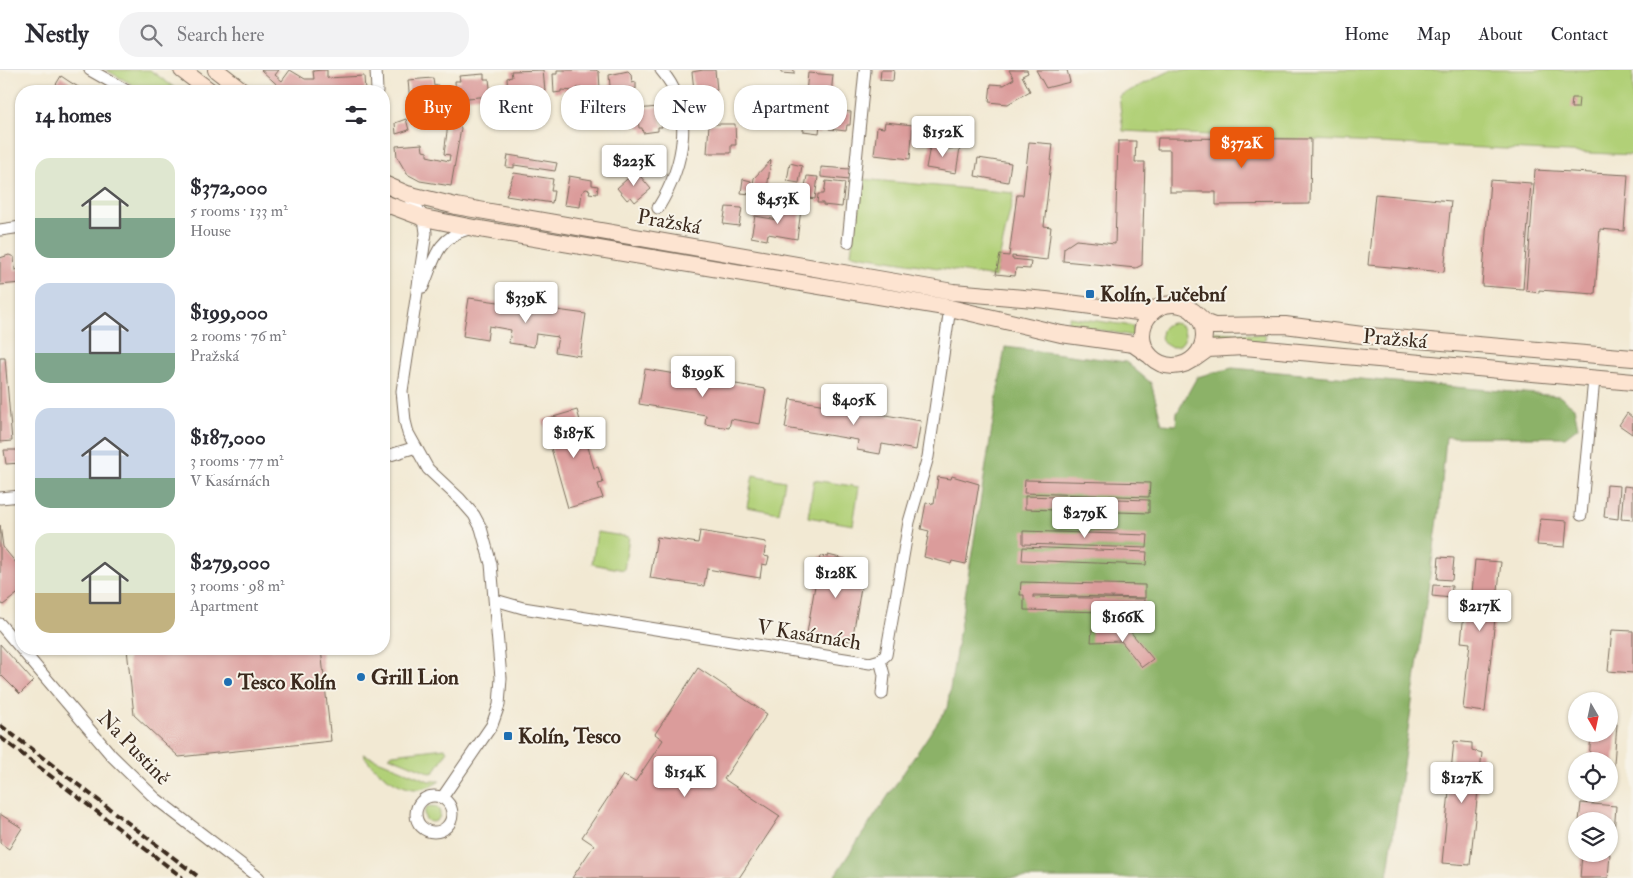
<!DOCTYPE html>
<meta charset="utf-8">
<style>
:root{--surface:#fff;--page:#f2f2f3;--text:#2b2b33;--muted:#7c7c81;--line:#e1e1e2;--accent:#ea580c}
body{margin:0;font-family:"IM FELL Double Pica",serif;background:var(--page);color:var(--text);height:100vh;display:flex;flex-direction:column;font-size:19px;white-space:nowrap}
*{box-sizing:border-box;margin:0}
p{font-size:16px;color:var(--muted)}
.icon{flex:none;width:28px;height:28px;fill:none;stroke:currentColor;stroke-width:2;stroke-linecap:round;stroke-linejoin:round}
.map{position:relative;flex:1;overflow:hidden}
.side{position:absolute;left:15px;top:15px;width:375px;height:570px;display:flex;flex-direction:column;background:var(--surface);border-radius:20px;box-shadow:0 1px 4px #0004}
.side>*{flex:none}
.top-card{position:absolute;left:405px;top:15px;width:475px;height:45px;display:flex;gap:10px}
.needle{width:32px;rotate:171deg}
.buttons{position:absolute;left:1568px;top:622px;display:grid;gap:10px}
.buttons a{display:grid;place-items:center;width:50px;height:50px;border-radius:50%;background:var(--surface);box-shadow:0 1px 4px #0004;font-size:25px}
.price{position:absolute;translate:-50% -42px;padding:0 11px;border-radius:5px;background:#fff;color:#222;font-size:16px;line-height:32px;filter:drop-shadow(0 1px 2px #0008)}
.price::after{content:'';position:absolute;left:50%;top:30px;width:15px;height:11px;margin-left:-8px;background:inherit;clip-path:polygon(0 0,100% 0,50% 100%)}
.price.current{background:var(--accent);color:#fff}
ul{padding:0;list-style:none}
li{display:flex;align-items:center;gap:15px;height:125px;padding:0 20px}
li span{display:grid;place-items:center;flex:none;width:140px;height:100px;border-radius:15px;color:#555}
li>.icon{margin-inline-start:auto}
span .icon{width:60px;height:60px;fill:#fffc;stroke-width:1}
li b{font-size:21px}
h2{display:flex;justify-content:space-between;align-items:center;height:60px;padding:0 20px;font-size:21px}
.tag{padding:0 18px;border-radius:20px;background:var(--surface);box-shadow:0 1px 4px #0004;font-size:18px;line-height:45px}
.tag.current{background:var(--accent);color:#fff}
header{display:flex;align-items:center;gap:30px;box-sizing:border-box;height:70px;padding:0 25px;background:var(--surface);border-bottom:1px solid var(--line)}
header strong{font-size:24px}
nav{display:flex;gap:28px;margin-inline-start:auto;font-size:18px}
.search{width:350px;height:45px;background:var(--page);display:flex;align-items:center;gap:12px;box-sizing:border-box;padding:0 18px;border-radius:20px;color:var(--muted);font-size:19px}
.map>svg:first-child{display:block}
.green{fill:#b1d077;stroke:#767d4a}
.forest{fill:#8cb268;stroke:#646e43}
.building{fill:#db9c9b}
.lines{fill:none;stroke-linecap:round;stroke-linejoin:round}
.street-casing{stroke:#7b6d5d;stroke-width:13}
.secondary-casing{stroke:#7b6d5d;stroke-width:18}
.street{stroke:#fff;stroke-width:11}
.secondary{stroke:#fde4d1;stroke-width:16}
.rail{stroke:#3b2a1e;stroke-width:4;stroke-dasharray:8 4;stroke-linecap:butt}
.poi-dot{fill:#1f6fb2;stroke:#f7f3e8;stroke-width:2}
.labels{text-anchor:middle;dominant-baseline:central;stroke-width:4;stroke-linejoin:round;paint-order:stroke}
.street-label{font-size:21px;fill:#3b2a1e;stroke:#f7f3e8}
.poi-label{font-size:21px;font-weight:bold;fill:#3b2a1e;stroke:#f7f3e8;text-anchor:start}
</style>
<header>
<strong>Nestly</strong>
<div class="search"><svg class="icon" aria-label="search" viewBox="0 0 24 24"><circle cx="10" cy="10" r="6"/><path d="M15 15l6 6"/></svg>Search here</div>
<nav><a>Home</a><a>Map</a><a>About</a><a>Contact</a></nav>
</header>
<div class="map">
<svg width="1633" height="808" viewBox="0 0 1633 808">
<rect width="100%" height="100%" fill="#f7f3e8"/>
<filter id="ink" filterUnits="userSpaceOnUse"><feTurbulence type="fractalNoise" baseFrequency=".02" numOctaves="2"/><feDisplacementMap in="SourceGraphic" scale="10" xChannelSelector="R" yChannelSelector="G"/><feConvolveMatrix kernelMatrix="1 2 1 2 8 2 1 2 1" color-interpolation-filters="sRGB"/></filter>
<filter id="wash" filterUnits="userSpaceOnUse"><feTurbulence type="fractalNoise" baseFrequency=".0096" numOctaves="4" result="noise"/><feDisplacementMap in="SourceGraphic" scale="20" xChannelSelector="R" yChannelSelector="G"/><feGaussianBlur stdDeviation="1.12" result="paint"/><feColorMatrix in="noise" values="0 0 0 0 0 0 0 0 0 0 0 0 0 0 0 0 0 1.4 0 .05"/><feComposite in="paint" operator="in"/></filter>
<g filter="url(#wash)">
<rect width="100%" height="100%" fill="#f2e9d3"/>
<path class="green" d="M 106,0 L 150,0 L 179,21 L 144,21 Z
M 1172,0 L 1633,0 L 1633,85 L 1123,61 L 1119,26 Z
M 861,109 L 1014,123 L 995,207 L 851,184 Z
M 1069,247 L 1133,256 L 1133,266 L 1067,254 Z
M1161 265a12 12 0 1 1 24 0a12 12 0 1 1-24 0Z
M 1214,262 L 1265,265 L 1266,268 L 1262,272 L 1211,272 Z
M 753,405 L 785,411 L 779,443 L 747,437 Z
M 814,410 L 859,417 L 853,455 L 808,447 Z
M 597,462 L 629,467 L 624,500 L 592,494 Z
M 445,678 L 447,682 L 434,702 L 431,703 L 389,686 L 393,684 Z
M 363,684 L 429,711 L 440,711 C 433,716 422,720 414,719 C 396,717 372,699 363,684 Z
M424 744a8 8 0 1 1 16 0a8 8 0 1 1-16 0Z"/>
<path class="forest" d="M 1005,277 L 1126,292 L 1151,313 L 1162,354 L 1176,355 L 1177,343 L 1197,307 L 1232,298 L 1559,326 L 1574,337 L 1578,357 L 1565,367 L 1446,367 L 1440,435 L 1387,808 L 833,808 L 947,638 Z"/>
<g id="blocks">
<path class="building" d="M 261,0 L 279,0 L 275,5 L 282,11 L 290,0 L 305,9 L 314,9 L 313,1 L 322,0 L 327,0 L 327,8 L 364,6 L 365,21 L 284,21 Z
M 543,0 L 545,21 L 508,25 L 507,8 L 512,7 L 511,1 Z
M 557,0 L 596,0 L 599,2 L 600,19 L 577,18 L 577,21 L 561,20 L 561,22 L 554,23 L 553,4 L 557,4 Z
M 703,0 L 715,0 L 717,20 L 714,21 L 714,23 L 700,25 L 700,19 L 694,20 L 692,2 Z
M 781,0 L 794,0 L 794,4 L 781,3 Z
M 881,0 L 894,0 L 893,11 L 880,10 Z
M 1009,0 L 1027,0 L 1028,3 L 1022,6 L 1030,21 L 1008,34 L 989,32 L 991,14 L 1004,15 L 1014,9 Z
M 1036,0 L 1067,0 L 1070,12 L 1046,18 Z
M 628,1 L 631,4 L 632,13 L 636,12 L 636,19 L 632,19 L 633,27 L 611,28 L 609,5 Z
M 808,3 L 833,5 L 831,25 L 806,23 Z
M 484,4 L 484,9 L 489,9 L 491,26 L 456,29 L 455,11 L 460,11 L 459,6 Z
M 61,6 L 70,12 L 85,21 L 52,21 Z
M 433,8 L 434,16 L 438,15 L 439,27 L 433,27 L 434,33 L 410,32 L 408,10 Z
M 1572,28 L 1579,28 L 1578,38 L 1571,38 Z
M 658,37 L 662,57 L 658,57 L 658,61 L 643,63 L 642,58 L 639,58 L 637,39 Z
M 831,40 L 851,42 L 850,55 L 847,55 L 846,61 L 829,59 Z
M 449,47 L 454,48 L 461,58 L 451,116 L 420,111 L 407,104 L 397,87 L 396,76 L 422,74 L 423,81 L 427,82 L 427,86 L 449,91 L 450,85 L 444,84 Z
M 406,49 L 409,60 L 396,64 L 395,53 Z
M 804,52 L 820,54 L 819,63 L 803,61 Z
M 885,52 L 913,55 L 910,89 L 874,85 L 877,57 L 884,58 Z
M 709,54 L 735,54 L 736,75 L 731,75 L 731,83 L 707,83 Z
M 1158,68 L 1311,69 L 1310,134 L 1216,135 L 1216,122 L 1170,122 L 1170,80 L 1157,80 Z
M 931,71 L 946,74 L 945,79 L 960,78 L 956,103 L 926,98 Z
M 1118,71 L 1136,71 L 1135,92 L 1145,92 L 1142,195 L 1136,198 L 1063,191 L 1064,178 L 1076,170 L 1115,174 Z
M 1029,72 L 1053,74 L 1044,156 L 1051,157 L 1047,190 L 1012,186 L 1012,189 L 1031,191 L 1030,199 L 1016,198 L 1015,206 L 996,204 L 1000,185 L 1009,186 L 1017,125 L 1023,125 Z
M 508,85 L 557,93 L 555,101 L 514,95 L 514,98 L 506,97 Z
M 978,88 L 1011,93 L 1008,112 L 975,106 Z
M 771,90 L 765,134 L 750,132 L 754,108 Z
M 790,93 L 802,96 L 799,113 L 787,111 Z
M 821,97 L 850,99 L 849,110 L 821,107 Z
M 1535,100 L 1628,105 L 1624,161 L 1600,159 L 1595,224 L 1539,220 L 1539,223 L 1526,221 Z
M 636,101 L 651,119 L 635,132 L 631,127 L 627,130 L 617,118 Z
M 514,103 L 553,109 L 551,121 L 554,121 L 552,133 L 506,126 Z
M 569,106 L 592,110 L 592,115 L 598,116 L 597,124 L 589,123 L 590,120 L 586,119 L 582,122 L 580,137 L 564,135 Z
M 807,106 L 818,107 L 815,129 L 803,127 Z
M 743,109 L 751,111 L 750,124 L 741,123 Z
M 1490,110 L 1531,113 L 1523,219 L 1482,216 Z
M 826,111 L 845,113 L 842,137 L 823,135 L 823,133 L 817,133 L 818,124 L 824,124 Z
M 1375,124 L 1451,131 L 1444,202 L 1368,195 Z
M 781,136 L 801,140 L 797,169 L 768,164 L 767,170 L 751,167 L 755,146 L 778,150 Z
M 726,137 L 742,138 L 739,156 L 723,154 Z
M 9,185 L 14,187 L 15,200 L 20,199 L 21,213 L 0,215 L 0,188 Z
M 469,228 L 586,244 L 580,286 L 555,282 L 558,267 L 536,264 L 534,277 L 516,274 L 509,273 L 511,260 L 489,256 L 487,270 L 463,266 Z
M 0,288 L 5,288 L 12,371 L 0,372 Z
M 645,299 L 766,319 L 760,354 L 731,349 L 729,358 L 705,354 L 706,345 L 639,334 Z
M 790,329 L 921,351 L 916,380 L 882,374 L 880,384 L 857,380 L 858,370 L 785,358 Z
M 577,340 L 581,354 L 585,353 L 590,369 L 586,370 L 594,398 L 598,397 L 603,413 L 598,414 L 603,428 L 568,438 L 543,350 Z
M 1627,343 L 1633,348 L 1632,364 L 1619,355 Z
M 4,380 L 21,380 L 21,393 L 6,394 Z
M 952,406 L 979,414 L 966,494 L 952,491 L 951,494 L 924,487 L 929,461 L 921,459 L 926,433 L 934,434 L 938,407 L 951,409 Z
M 1025,410 L 1150,413 L 1149,427 L 1024,423 Z
M 1607,415 L 1620,416 L 1618,449 L 1604,447 Z
M 1624,416 L 1633,417 L 1633,450 L 1621,449 Z
M 1025,426 L 1149,430 L 1149,443 L 1025,439 Z
M 1540,449 L 1567,451 L 1565,477 L 1537,475 Z
M 0,455 L 3,477 L 21,499 L 21,521 L 3,535 L 0,531 Z
M 700,461 L 766,472 L 764,486 L 769,487 L 767,495 L 762,494 L 760,508 L 707,499 L 704,516 L 650,508 L 657,467 L 698,473 Z
M 1023,461 L 1148,465 L 1147,478 L 1023,474 Z
M 1023,477 L 1147,482 L 1146,495 L 1022,490 Z
M 828,485 L 865,494 L 852,571 L 844,570 L 843,572 L 807,563 L 820,486 L 828,487 Z
M 1439,487 L 1454,488 L 1452,510 L 1437,509 Z
M 1475,490 L 1501,492 L 1485,642 L 1463,639 L 1470,573 L 1461,572 L 1465,533 L 1471,534 Z
M 1021,512 L 1145,515 L 1145,528 L 1033,525 L 1033,527 L 1145,529 L 1144,543 L 1024,540 L 1024,525 L 1020,525 Z
M 1433,515 L 1452,516 L 1451,528 L 1432,526 Z
M 1092,558 L 1129,560 L 1153,589 L 1142,597 L 1121,571 L 1091,572 Z
M 1612,560 L 1633,561 L 1633,603 L 1608,601 Z
M 0,574 L 33,611 L 20,624 L 0,604 Z
M 127,579 L 321,579 L 331,671 L 179,687 L 134,645 Z
M 698,598 L 767,644 L 724,709 L 780,746 L 739,808 L 572,808 L 594,775 L 582,767 L 623,705 L 635,712 L 663,670 L 655,664 Z
M 1609,653 L 1617,654 L 1612,720 L 1609,720 L 1609,691 L 1589,691 L 1591,664 L 1609,664 Z
M 1454,671 L 1472,673 L 1472,680 L 1482,683 L 1470,795 L 1442,793 Z
M 1588,724 L 1603,724 L 1603,726 L 1595,726 L 1594,733 L 1587,733 Z
M 1581,733 L 1616,736 L 1613,777 L 1609,776 L 1609,751 L 1579,751 Z
M 0,744 L 22,758 L 9,779 L 0,773 Z
M 1582,784 L 1610,784 L 1608,808 L 1580,808 Z"/>
</g>
</g>
<g filter="url(#ink)">
<use href="#blocks" fill-opacity="0" stroke="#7b6d5d" stroke-width="1"/>
<g class="lines">
<defs>
<path id="street" d="M 90,0 L 127,21
M 376,0 L 377,21
M 407,124 L 424,148 L 426,163 L 402,321 L 405,351 L 408,363 L 428,399 L 460,429 L 474,445 L 481,458 L 491,494 L 501,608 L 499,635 L 492,655 L 442,728
M 658,138 C 684,96 696,40 661,0
M 0,160 L 21,157
M 848,172 L 865,0
M 423,217 C 434,190 437,167 469,159
M 384,387 L 416,377
M 0,428 L 21,426
M 1581,445 L 1594,309
M 495,530 L 523,538 L 870,593 L 880,590 L 886,585 L 909,452 L 928,387 L 950,238
M 0,554 L 112,686 L 155,728 L 259,808
M 880,590 L 884,605 L 882,624
M416 744a18 18 0 1 1 36 0a18 18 0 1 1-36 0Z"/>
<path id="secondary" d="M 182,0 L 210,21
M 216,0 L 243,21
M 384,114 L 407,124 L 456,136 L 953,222 L 1046,230 L 1138,242 L 1157,238
M 384,133 L 424,148 L 474,158 L 950,238 L 1061,264 L 1133,274 L 1149,285
M1142 265a31 31 0 1 1 62 0a31 31 0 1 1-62 0Z
M 1193,241 L 1206,253 L 1214,256 L 1285,255 L 1370,266 L 1633,288
M 1194,289 L 1208,279 L 1244,277 L 1633,312"/>
</defs>
<use href="#street" class="street-casing"/>
<use href="#secondary" class="secondary-casing"/>
<use href="#street" class="street"/>
<use href="#secondary" class="secondary"/>
<path class="rail" d="M 0,655 L 200,808
M 0,667 L 183,808"/>
</g>
</g>
<g class="poi-dot">
<rect x="1085" y="219" width="10" height="10" rx="2.5"/>
<circle cx="361" cy="607" r="5"/>
<circle cx="228" cy="612" r="5"/>
<rect x="503" y="661" width="10" height="10" rx="2.5"/>
</g>
<g class="labels">
<g class="street-label">
<text transform="translate(669 152) rotate(10)">Pražská</text>
<text transform="translate(1395 269) rotate(5)">Pražská</text>
<text transform="translate(809 565) rotate(9)">V Kasárnách</text>
<text transform="translate(134 678) rotate(46)">Na Pustině</text>
</g>
<g class="poi-label">
<text x="1100" y="224">Kolín, Lučební</text>
<text x="371" y="607">Grill Lion</text>
<text x="238" y="612">Tesco Kolín</text>
<text x="518" y="666">Kolín, Tesco</text>
</g>
</g>
</svg>
<div class="buttons">
<a><svg class="needle" viewBox="-14 -14 28 28"><path d="M0-13l5 13h-10z" fill="#e53935"/><path d="M0 13l5-13h-10z" fill="#7c7c81"/></svg></a>
<a><svg class="icon" aria-label="locate" viewBox="0 0 24 24"><circle cx="12" cy="12" r="6"/><path d="M12 2v4M12 18v4M2 12h4M18 12h4"/></svg></a>
<a><svg class="icon" aria-label="layers" viewBox="0 0 24 24"><path d="M12 4l9 5-9 5-9-5zM3 14l9 5 9-5"/></svg></a>
</div>
<b class="price" style="left:943px;top:88px">$152K</b>
<b class="price current" style="left:1242px;top:99px">$372K</b>
<b class="price" style="left:634px;top:117px">$223K</b>
<b class="price" style="left:778px;top:155px">$453K</b>
<b class="price" style="left:526px;top:254px">$339K</b>
<b class="price" style="left:703px;top:328px">$199K</b>
<b class="price" style="left:854px;top:356px">$405K</b>
<b class="price" style="left:574px;top:389px">$187K</b>
<b class="price" style="left:1085px;top:469px">$279K</b>
<b class="price" style="left:836px;top:529px">$128K</b>
<b class="price" style="left:1480px;top:562px">$217K</b>
<b class="price" style="left:1123px;top:573px">$166K</b>
<b class="price" style="left:685px;top:728px">$154K</b>
<b class="price" style="left:1462px;top:734px">$127K</b>
<div class="top-card">
<a class="tag current">Buy</a>
<a class="tag">Rent</a>
<a class="tag">Filters</a>
<a class="tag">New</a>
<a class="tag">Apartment</a>
</div>
<section class="side">
<h2>14 homes<svg class="icon" aria-label="filters" viewBox="0 0 24 24"><path d="M4 7h16M4 17h16"/><circle cx="9" cy="7" r="2"/><circle cx="15" cy="17" r="2"/></svg></h2>
<ul>
<li><span style="background:linear-gradient(#dfe7d0 60%,#7fa58c 0)"><svg class="icon" aria-label="home" viewBox="0 0 24 24"><path d="M3 11l9-7 9 7M6 9v11h12V9"/></svg></span><div><b>$372,000</b><p>5 rooms · 133 m²</p><p>House</p></div></li>
<li><span style="background:linear-gradient(#c9d6e8 70%,#7fa58c 0)"><svg class="icon" aria-label="home" viewBox="0 0 24 24"><path d="M3 11l9-7 9 7M6 9v11h12V9"/></svg></span><div><b>$199,000</b><p>2 rooms · 76 m²</p><p>Pražská</p></div></li>
<li><span style="background:linear-gradient(#c9d6e8 70%,#7fa58c 0)"><svg class="icon" aria-label="home" viewBox="0 0 24 24"><path d="M3 11l9-7 9 7M6 9v11h12V9"/></svg></span><div><b>$187,000</b><p>3 rooms · 77 m²</p><p>V Kasárnách</p></div></li>
<li><span style="background:linear-gradient(#dfe7d0 60%,#c2b280 0)"><svg class="icon" aria-label="home" viewBox="0 0 24 24"><path d="M3 11l9-7 9 7M6 9v11h12V9"/></svg></span><div><b>$279,000</b><p>3 rooms · 98 m²</p><p>Apartment</p></div></li>
</ul>
</section>
</div>
